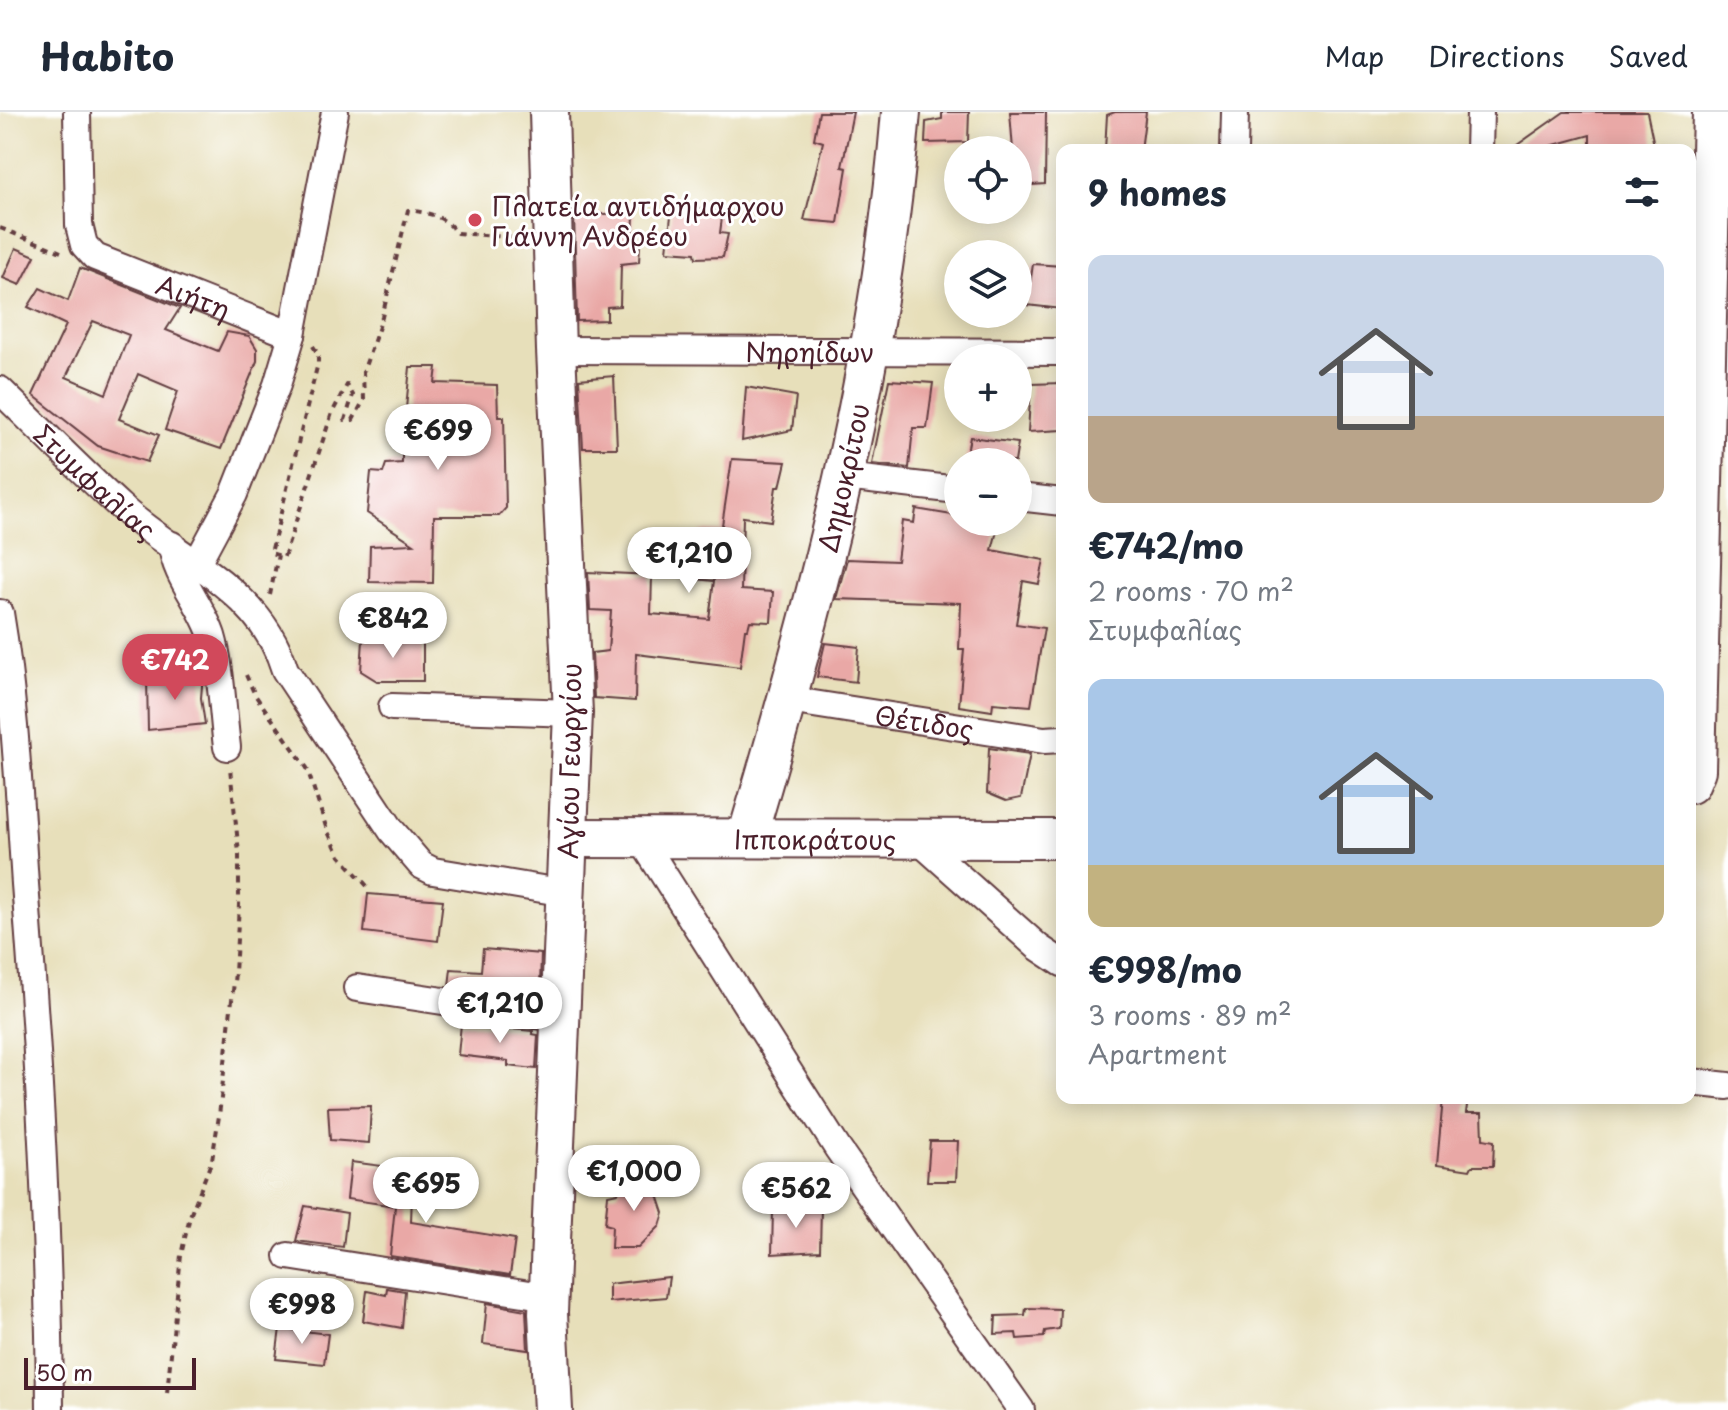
<!DOCTYPE html>
<meta charset="utf-8">
<style>
:root{--surface:#fff;--page:#f6f6f7;--text:#1f2937;--muted:#747a83;--line:#e0e1e3;--accent:#d1495b}
body{margin:0;font-family:"Playpen Sans",sans-serif;background:var(--page);color:var(--text);height:100vh;display:flex;flex-direction:column;font-size:30px;white-space:nowrap}
*{box-sizing:border-box;margin:0}
p{font-size:26px;color:var(--muted)}
.icon{flex:none;width:44px;height:44px;fill:none;stroke:currentColor;stroke-width:2;stroke-linecap:round;stroke-linejoin:round}
.map{position:relative;flex:1;overflow:hidden}
.panel{position:absolute;left:1056px;top:32px;width:640px;height:960px;display:flex;flex-direction:column;background:var(--surface);border-radius:16px;box-shadow:0 4px 20px #0003}
.panel>*{flex:none}
.controls{position:absolute;left:944px;top:24px;display:grid;gap:16px}
.controls a{display:grid;place-items:center;width:88px;height:88px;border-radius:50%;background:var(--surface);box-shadow:0 4px 20px #0003;font-size:40px}
.scale{position:absolute;left:24px;bottom:20px;width:172px;box-sizing:border-box;padding-left:8px;border:4px solid #4a1f2b;border-top:0;font-size:22px;line-height:28px;white-space:nowrap;color:#4a1f2b;-webkit-text-stroke:6px #fff;paint-order:stroke}
.price{position:absolute;translate:-50% -68px;padding:0 18px;border-radius:28px;background:#fff;color:#222;font-size:26px;line-height:52px;filter:drop-shadow(0 2px 4px #0008)}
.price::after{content:'';position:absolute;left:50%;top:48px;width:24px;height:18px;margin-left:-12px;background:inherit;clip-path:polygon(0 0,100% 0,50% 100%)}
.price.active{background:var(--accent);color:#fff}
ul{padding:0;list-style:none}
li{display:grid;align-content:center;gap:16px;height:424px;padding:0 32px}
li span{display:grid;place-items:center;height:248px;border-radius:16px;color:#555}
li>.icon{margin-inline-start:auto}
span .icon{width:144px;height:144px;fill:#fffc;stroke-width:1}
li b{font-size:34px}
h2{display:flex;justify-content:space-between;align-items:center;height:96px;padding:0 32px;font-size:34px}
header{display:flex;align-items:center;gap:48px;box-sizing:border-box;height:112px;padding:0 40px;background:var(--surface);border-bottom:2px solid var(--line)}
header strong{font-size:38px}
nav{display:flex;gap:44px;margin-inline-start:auto;font-size:28px}
.map>svg:first-child{display:block}
.building{fill:#e9a8a6;fill-rule:evenodd}
.lines{fill:none;stroke-linecap:round;stroke-linejoin:round}
.street-casing{stroke:#623c40;stroke-width:30}
.secondary-casing{stroke:#623c40;stroke-width:42}
.path{stroke:#623c40;stroke-width:4;stroke-dasharray:6 6;stroke-linecap:butt}
.street{stroke:#fff;stroke-width:26}
.secondary{stroke:#fff;stroke-width:38}
.poi-dot{fill:#d1495b;stroke:#fff;stroke-width:3}
.labels{text-anchor:middle;dominant-baseline:central;stroke-width:6;stroke-linejoin:round;paint-order:stroke}
.poi-label{font-size:26px;fill:#4a1f2b;stroke:#fff;text-anchor:start}
.street-label{font-size:26px;fill:#4a1f2b;stroke:#fff}
</style>
<header>
<strong>Habito</strong>
<nav><a>Map</a><a>Directions</a><a>Saved</a></nav>
</header>
<div class="map">
<svg width="1728" height="1298" viewBox="0 0 1728 1298">
<rect width="100%" height="100%" fill="#fff"/>
<filter id="ink" filterUnits="userSpaceOnUse"><feTurbulence type="fractalNoise" baseFrequency=".0125" numOctaves="2"/><feDisplacementMap in="SourceGraphic" scale="16" xChannelSelector="R" yChannelSelector="G"/><feConvolveMatrix kernelMatrix="1 2 1 2 8 2 1 2 1" color-interpolation-filters="sRGB"/></filter>
<filter id="wash" filterUnits="userSpaceOnUse"><feTurbulence type="fractalNoise" baseFrequency=".006" numOctaves="4" result="noise"/><feDisplacementMap in="SourceGraphic" scale="32" xChannelSelector="R" yChannelSelector="G"/><feGaussianBlur stdDeviation="1.8" result="paint"/><feColorMatrix in="noise" values="0 0 0 0 0 0 0 0 0 0 0 0 0 0 0 0 0 1.4 0 .05"/><feComposite in="paint" operator="in"/></filter>
<g filter="url(#wash)">
<rect width="100%" height="100%" fill="#e7dfba"/>
<g id="blocks">
<path class="building" d="M 819,0 L 853,0 L 842,55 L 847,56 L 838,111 L 804,108 L 823,30 L 814,27 Z
M 942,0 L 969,0 L 968,30 L 925,31 L 926,10 L 942,7 Z
M 1010,0 L 1046,0 L 1045,72 L 1018,74 L 1018,38 L 1013,38 Z
M 1115,0 L 1146,0 L 1141,38 L 1105,38 L 1107,3 Z
M 1564,0 L 1647,0 L 1655,38 L 1590,38 L 1590,23 L 1550,34 L 1550,38 L 1510,38 Z
M 672,95 L 723,98 L 720,121 L 728,122 L 723,145 L 696,146 L 695,141 L 667,139 Z
M 634,101 L 633,133 L 640,132 L 639,150 L 621,152 L 620,194 L 607,195 L 607,208 L 577,209 L 574,103 Z
M 16,136 L 35,144 L 20,173 L 3,166 Z
M 1033,152 L 1062,154 L 1062,197 L 1027,193 Z
M 80,156 L 180,196 L 166,218 L 218,239 L 227,220 L 249,224 L 257,237 L 257,249 L 221,337 L 165,318 L 178,279 L 138,262 L 119,307 L 159,323 L 147,350 L 98,334 L 33,283 L 66,213 L 28,195 L 40,176 L 68,189 ZM 93,209 L 129,223 L 106,282 L 66,265 Z
M 410,255 L 437,255 L 435,271 L 497,273 L 498,305 L 504,305 L 506,396 L 499,404 L 434,404 L 433,471 L 369,470 L 370,434 L 414,432 L 367,401 L 371,360 L 383,361 L 386,352 L 402,351 L 402,307 L 405,307 Z
M 614,264 L 617,336 L 583,336 L 579,267 Z
M 889,268 L 933,271 L 927,316 L 913,316 L 909,356 L 872,352 Z
M 1062,271 L 1062,318 L 1028,320 L 1031,272 Z
M 746,275 L 796,284 L 792,318 L 742,329 Z
M 970,325 L 1018,331 L 1015,350 L 965,350 Z
M 732,347 L 786,350 L 780,375 L 776,375 L 771,409 L 743,405 L 741,478 L 773,480 L 771,510 L 750,509 L 748,517 L 745,517 L 740,555 L 636,542 L 635,589 L 594,586 L 592,541 L 608,539 L 611,499 L 590,498 L 588,460 L 652,463 L 651,502 L 709,507 L 714,469 L 696,467 L 701,419 L 721,420 Z
M 916,397 L 958,404 L 958,410 L 980,410 L 998,415 L 992,438 L 1044,448 L 1039,472 L 1023,469 L 1016,512 L 1044,516 L 1031,594 L 993,591 L 992,599 L 959,594 L 964,537 L 959,537 L 961,491 L 836,487 L 847,447 L 897,449 L 902,409 L 914,411 Z
M 363,528 L 423,529 L 423,569 L 377,569 L 361,559 Z
M 825,531 L 859,535 L 856,570 L 817,565 Z
M 203,562 L 201,586 L 205,612 L 148,618 L 147,566 Z
M 989,636 L 1030,642 L 1021,686 L 1006,689 L 987,681 Z
M 368,782 L 443,788 L 438,829 L 364,820 Z
M 483,837 L 541,842 L 540,874 L 537,874 L 536,887 L 495,881 L 494,878 L 449,874 L 451,857 L 481,859 Z
M 461,912 L 533,919 L 532,922 L 538,923 L 536,957 L 508,954 L 508,949 L 458,943 Z
M 1443,986 L 1468,986 L 1466,1001 L 1482,1001 L 1483,1027 L 1494,1029 L 1493,1054 L 1472,1054 L 1470,1058 L 1437,1053 Z
M 371,994 L 369,1031 L 330,1028 L 328,995 Z
M 930,1029 L 958,1029 L 956,1069 L 927,1069 Z
M 351,1050 L 413,1058 L 411,1110 L 515,1127 L 510,1163 L 390,1144 L 395,1094 L 347,1087 Z
M 643,1062 L 654,1071 L 664,1101 L 660,1114 L 638,1136 L 611,1136 L 612,1114 L 605,1112 L 608,1083 L 618,1081 L 621,1072 L 635,1063 Z
M 305,1094 L 347,1101 L 343,1135 L 296,1129 Z
M 821,1095 L 820,1139 L 772,1142 L 773,1097 Z
M 669,1165 L 666,1185 L 609,1190 L 609,1172 Z
M 387,1176 L 405,1179 L 402,1216 L 363,1209 L 367,1179 L 386,1183 Z
M 487,1191 L 526,1198 L 528,1238 L 483,1232 Z
M 1026,1196 L 1060,1197 L 1059,1217 L 1045,1219 L 1044,1225 L 1017,1227 L 1016,1221 L 995,1222 L 996,1204 L 1025,1203 Z
M 280,1216 L 328,1222 L 324,1252 L 276,1247 Z"/>
</g>
</g>
<g filter="url(#ink)">
<use href="#blocks" fill-opacity="0" stroke="#623c40" stroke-width="2"/>
<g class="lines">
<defs>
<g id="street">
<path id="s1" d="M 77,0 L 79,113 L 84,133 L 95,145 L 292,223"/>
<path d="M 1234,38 L 1235,0"/>
<path d="M 1479,38 L 1480,0"/>
<path id="s2" d="M 556,238 L 1062,240"/>
<path id="s3" d="M 0,278 C 41,318 81,359 123,397 C 181,449 261,477 285,558 L 392,719 L 421,753 L 433,759 L 566,781"/>
<path d="M 845,365 L 958,378"/>
<path d="M 1018,385 L 1062,390"/>
<path d="M 172,433 C 175,465 202,492 212,524 C 221,554 223,603 227,635"/>
<path d="M 197,451 L 234,382 L 277,273 L 292,223 L 335,0"/>
<path d="M 0,501 C 15,590 19,683 25,772 C 39,947 49,1123 50,1298"/>
<path id="s4" d="M 788,588 L 1044,628 L 1062,627"/>
<path d="M 392,595 L 573,601"/>
<path d="M 641,727 L 838,1037 L 1021,1298"/>
<path d="M 917,727 L 1038,835 L 1062,851"/>
<path d="M 357,876 L 562,907"/>
<path d="M 1690,970 L 1728,974"/>
<path d="M 288,1144 L 549,1185"/>
</g>
<g id="secondary">
<path d="M 549,0 L 556,238 L 573,601 L 548,1201 L 553,1298"/>
<path d="M 1690,672 L 1696,658 L 1712,0"/>
<path id="s5" d="M 747,725 C 818,487 881,248 901,0"/>
<path id="s6" d="M 569,726 L 1062,727"/>
</g>
</defs>
<use href="#street" class="street-casing"/>
<use href="#secondary" class="secondary-casing"/>
<path class="path" d="M 0,116 L 61,140
M 313,234 L 318,242 L 318,251 L 271,441 L 284,445 L 332,301 L 347,273 L 353,283 L 345,308 L 353,308 L 364,288 L 363,260 L 381,209 L 408,98 C 430,101 444,104 457,121 L 523,126
M 270,483 L 278,443
M 246,563 L 255,583 L 307,656 L 327,718 L 340,744 L 368,775
M 167,1281 L 181,1143 L 190,1104 L 212,1048 L 219,1004 L 235,861 L 239,793 L 239,741 L 230,656"/>
<use href="#street" class="street"/>
<use href="#secondary" class="secondary"/>
</g>
</g>
<circle class="poi-dot" cx="475" cy="108" r="8"/>
<g class="labels">
<g class="poi-label">
<text x="491" y="93">Πλατεία αντιδήμαρχου<tspan x="491" dy="30">Γιάννη Ανδρέου</tspan></text>
</g>
<g class="street-label">
<text stroke="none"><textPath href="#s1" startOffset="256">Αιήτη</textPath></text>
<text stroke="none"><textPath href="#s2" startOffset="254">Νηρηίδων</textPath></text>
<text stroke="none"><textPath href="#s5" startOffset="372">Δημοκρίτου</textPath></text>
<text stroke="none"><textPath href="#s3" startOffset="132">Στυμφαλίας</textPath></text>
<text stroke="none"><textPath href="#s4" startOffset="138">Θέτιδος</textPath></text>
<text transform="translate(569 649) rotate(-89)">Αγίου Γεωργίου</text>
<text stroke="none"><textPath href="#s6" startOffset="246">Ιπποκράτους</textPath></text>
</g>
</g>
</svg>
<div class="controls">
<a><svg class="icon" aria-label="locate" viewBox="0 0 24 24"><circle cx="12" cy="12" r="6"/><path d="M12 2v4M12 18v4M2 12h4M18 12h4"/></svg></a>
<a><svg class="icon" aria-label="layers" viewBox="0 0 24 24"><path d="M12 4l9 5-9 5-9-5zM3 14l9 5 9-5"/></svg></a>
<a>+</a>
<a>−</a>
</div>
<div class="scale">50 m</div>
<b class="price" style="left:438px;top:360px">€699</b>
<b class="price" style="left:689px;top:483px">€1,210</b>
<b class="price" style="left:393px;top:548px">€842</b>
<b class="price active" style="left:175px;top:590px">€742</b>
<b class="price" style="left:500px;top:933px">€1,210</b>
<b class="price" style="left:634px;top:1101px">€1,000</b>
<b class="price" style="left:426px;top:1113px">€695</b>
<b class="price" style="left:796px;top:1118px">€562</b>
<b class="price" style="left:302px;top:1234px">€998</b>
<section class="panel">
<h2>9 homes<svg class="icon" aria-label="filters" viewBox="0 0 24 24"><path d="M4 7h16M4 17h16"/><circle cx="9" cy="7" r="2"/><circle cx="15" cy="17" r="2"/></svg></h2>
<ul>
<li><span style="background:linear-gradient(#c9d6e8 65%,#b9a48a 0)"><svg class="icon" aria-label="home" viewBox="0 0 24 24"><path d="M3 11l9-7 9 7M6 9v11h12V9"/></svg></span><div><b>€742/mo</b><p>2 rooms · 70 m²</p><p>Στυμφαλίας</p></div></li>
<li><span style="background:linear-gradient(#a9c7e8 75%,#c2b280 0)"><svg class="icon" aria-label="home" viewBox="0 0 24 24"><path d="M3 11l9-7 9 7M6 9v11h12V9"/></svg></span><div><b>€998/mo</b><p>3 rooms · 89 m²</p><p>Apartment</p></div></li>
</ul>
</section>
</div>
